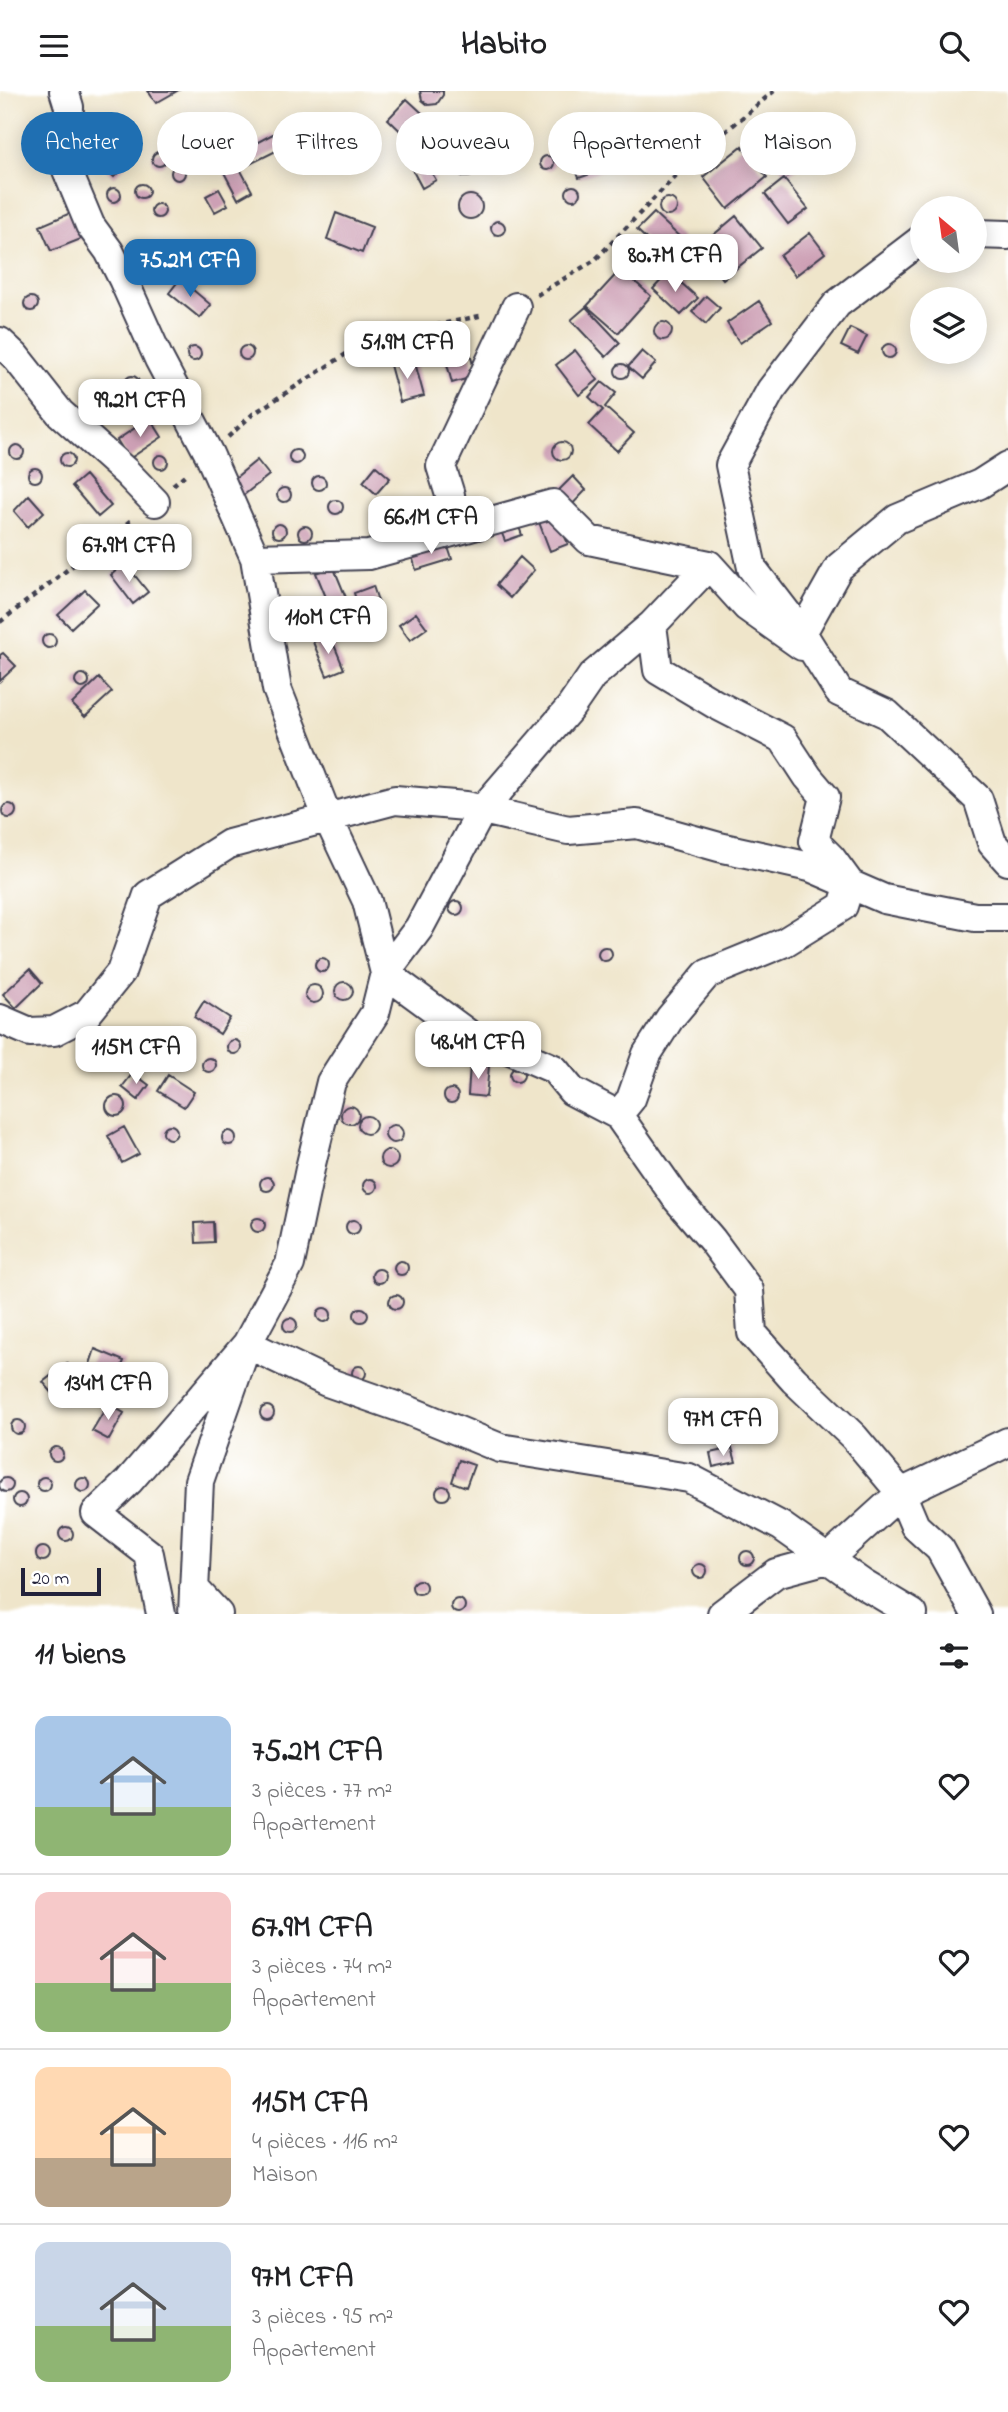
<!DOCTYPE html>
<html lang="fr">
<meta charset="utf-8">
<style>
:root{--surface:#fff;--page:#f6f6f6;--text:#202124;--muted:#757577;--line:#e0e0e0;--accent:#1f6fb2}
body{margin:0;font-family:"Indie Flower",sans-serif;background:var(--page);color:var(--text);height:100vh;display:flex;flex-direction:column;font-size:26px;white-space:nowrap}
*{box-sizing:border-box;margin:0}
p{font-size:23px;color:var(--muted)}
.icon{flex:none;width:38px;height:38px;fill:none;stroke:currentColor;stroke-width:2;stroke-linecap:round;stroke-linejoin:round}
.map{position:relative;height:1523px;overflow:hidden}
.side{display:flex;flex-direction:column;background:var(--surface);flex:1}
.side>*{flex:none}
.top-card{position:absolute;left:21px;top:21px;width:966px;height:63px;display:flex;gap:14px}
.needle{width:46px;rotate:331deg}
.buttons{position:absolute;left:910px;top:105px;display:grid;gap:14px}
.buttons a{display:grid;place-items:center;width:77px;height:77px;border-radius:50%;background:var(--surface);box-shadow:0 4px 18px #0003;font-size:35px}
.scale{position:absolute;left:21px;bottom:18px;width:80px;box-sizing:border-box;padding-left:7px;border:4px solid #22223b;border-top:0;font-size:19px;line-height:24px;white-space:nowrap;color:#22223b;-webkit-text-stroke:5px #fff;paint-order:stroke}
.price{position:absolute;translate:-50% -60px;padding:0 16px;border-radius:14px;background:#fff;color:#222;font-size:23px;line-height:46px;filter:drop-shadow(0 2px 4px #0008)}
.price::after{content:'';position:absolute;left:50%;top:42px;width:21px;height:16px;margin-left:-10px;background:inherit;clip-path:polygon(0 0,100% 0,50% 100%)}
.price.active{background:var(--accent);color:#fff}
ul{padding:0;list-style:none}
li{display:flex;align-items:center;gap:21px;height:175px;padding:0 35px}
li+li{border-top:2px solid var(--line)}
li span{display:grid;place-items:center;flex:none;width:196px;height:140px;border-radius:14px;color:#555}
li>.icon{margin-inline-start:auto}
span .icon{width:84px;height:84px;fill:#fffc;stroke-width:1}
li b{font-size:30px}
h2{display:flex;justify-content:space-between;align-items:center;height:84px;padding:0 35px;font-size:30px}
.pill{padding:0 24px;border-radius:32px;background:var(--surface);box-shadow:0 4px 18px #0003;font-size:24px;line-height:63px}
.pill.active{background:var(--accent);color:#fff}
header{display:flex;justify-content:space-between;align-items:center;height:91px;padding:0 35px;background:var(--surface);font-size:32px;font-weight:700}
.map>svg:first-child{display:block}
.building{fill:#cda0b5}
.lines{fill:none;stroke-linecap:round;stroke-linejoin:round}
.minor-casing{stroke:#413f50;stroke-width:32}
.path{stroke:#413f50;stroke-width:4.5;stroke-dasharray:5 5;stroke-linecap:butt}
.minor{stroke:#fff;stroke-width:28}
</style>
<header><svg class="icon" aria-label="menu" viewBox="0 0 24 24"><path d="M4 6h16M4 12h16M4 18h16"/></svg>Habito<svg class="icon" aria-label="search" viewBox="0 0 24 24"><circle cx="10" cy="10" r="6"/><path d="M15 15l6 6"/></svg></header>
<div class="map">
<svg width="1008" height="1523" viewBox="0 0 1008 1523">
<rect width="100%" height="100%" fill="#fff"/>
<filter id="ink" filterUnits="userSpaceOnUse"><feTurbulence type="fractalNoise" baseFrequency=".0143" numOctaves="2"/><feDisplacementMap in="SourceGraphic" scale="14" xChannelSelector="R" yChannelSelector="G"/><feConvolveMatrix kernelMatrix="1 2 1 2 8 2 1 2 1" color-interpolation-filters="sRGB"/></filter>
<filter id="wash" filterUnits="userSpaceOnUse"><feTurbulence type="fractalNoise" baseFrequency=".00686" numOctaves="4" result="noise"/><feDisplacementMap in="SourceGraphic" scale="28" xChannelSelector="R" yChannelSelector="G"/><feGaussianBlur stdDeviation="1.57" result="paint"/><feColorMatrix in="noise" values="0 0 0 0 0 0 0 0 0 0 0 0 0 0 0 0 0 1.4 0 .05"/><feComposite in="paint" operator="in"/></filter>
<g filter="url(#wash)">
<rect width="100%" height="100%" fill="#efe5ca"/>
<g id="blocks">
<path class="building" d="M 148,0 L 177,0 L 156,12 Z
M 420,0 L 443,0 L 443,4 L 437,13 L 428,14 L 422,9 Z
M 407,8 L 435,34 L 415,54 L 388,28 Z
M 792,27 L 819,60 L 787,85 L 761,52 Z
M457 39a7 7 0 1 1 14 0a7 7 0 1 1-14 0Z
M 110,33 L 139,60 L 114,86 L 85,59 Z
M189 43a7 7 0 1 1 14 0a7 7 0 1 1-14 0Z
M823 47a7 7 0 1 1 14 0a7 7 0 1 1-14 0Z
M 593,42 L 605,78 L 579,87 L 566,51 Z
M 273,43 L 280,58 L 250,73 L 243,59 Z
M430 61a7 7 0 1 1 14 0a7 7 0 1 1-14 0Z
M200 61a7 7 0 1 1 14 0a7 7 0 1 1-14 0Z
M 742,55 L 767,86 L 728,118 L 703,86 Z
M152 68a7 7 0 1 1 14 0a7 7 0 1 1-14 0Z
M505 68a7 7 0 1 1 14 0a7 7 0 1 1-14 0Z
M455 74a12 12 0 1 1 24 0a12 12 0 1 1-24 0Z
M540 72a7 7 0 1 1 14 0a7 7 0 1 1-14 0Z
M 233,65 L 252,100 L 238,108 L 219,72 Z
M 426,72 L 436,89 L 422,97 L 413,80 Z
M171 82a7 7 0 1 1 14 0a7 7 0 1 1-14 0Z
M 784,88 L 808,118 L 788,133 L 765,103 Z
M135 100a7 7 0 1 1 14 0a7 7 0 1 1-14 0Z
M566 102a7 7 0 1 1 14 0a7 7 0 1 1-14 0Z
M107 104a7 7 0 1 1 14 0a7 7 0 1 1-14 0Z
M 219,98 L 228,114 L 215,121 L 206,105 Z
M458 116a12 12 0 1 1 24 0a12 12 0 1 1-24 0Z
M659 116a9 9 0 1 1 18 0a9 9 0 1 1-18 0Z
M151 120a7 7 0 1 1 14 0a7 7 0 1 1-14 0Z
M 75,120 L 86,146 L 51,160 L 40,135 Z
M 336,122 L 372,136 L 362,162 L 327,148 Z
M 654,122 L 682,148 L 665,166 L 637,139 Z
M 736,125 L 762,157 L 723,188 L 698,157 Z
M491 137a7 7 0 1 1 14 0a7 7 0 1 1-14 0Z
M 810,142 L 825,162 L 795,185 L 780,165 Z
M 621,178 L 651,205 L 618,242 L 587,215 Z
M 669,181 L 698,207 L 681,224 L 653,198 Z
M 180,188 L 211,214 L 200,227 L 169,202 Z
M 706,205 L 720,217 L 706,233 L 692,221 Z
M24 213a7 7 0 1 1 14 0a7 7 0 1 1-14 0Z
M 759,210 L 772,230 L 740,252 L 727,232 Z
M 586,216 L 620,252 L 606,266 L 571,229 Z
M654 240a9 9 0 1 1 18 0a9 9 0 1 1-18 0Z
M 850,237 L 867,245 L 858,263 L 841,255 Z
M 466,248 L 476,285 L 452,292 L 442,254 Z
M882 260a7 7 0 1 1 14 0a7 7 0 1 1-14 0Z
M239 262a7 7 0 1 1 14 0a7 7 0 1 1-14 0Z
M187 263a7 7 0 1 1 14 0a7 7 0 1 1-14 0Z
M 575,259 L 598,289 L 579,304 L 556,274 Z
M 642,260 L 656,272 L 642,288 L 628,276 Z
M 414,268 L 424,305 L 400,311 L 390,274 Z
M615 280a7 7 0 1 1 14 0a7 7 0 1 1-14 0Z
M125 292a7 7 0 1 1 14 0a7 7 0 1 1-14 0Z
M 602,291 L 616,302 L 605,316 L 634,342 L 617,360 L 589,334 L 603,319 L 589,306 Z
M 150,327 L 162,346 L 129,368 L 117,349 Z
M553 360a9 9 0 1 1 18 0a9 9 0 1 1-18 0Z
M10 361a7 7 0 1 1 14 0a7 7 0 1 1-14 0Z
M289 366a7 7 0 1 1 14 0a7 7 0 1 1-14 0Z
M60 369a7 7 0 1 1 14 0a7 7 0 1 1-14 0Z
M154 371a7 7 0 1 1 14 0a7 7 0 1 1-14 0Z
M 257,369 L 269,384 L 240,407 L 229,392 Z
M 376,375 L 390,387 L 376,403 L 363,391 Z
M28 384a7 7 0 1 1 14 0a7 7 0 1 1-14 0Z
M 85,384 L 111,415 L 98,426 L 72,395 Z
M312 392a7 7 0 1 1 14 0a7 7 0 1 1-14 0Z
M 573,385 L 586,399 L 565,421 L 551,407 Z
M277 404a7 7 0 1 1 14 0a7 7 0 1 1-14 0Z
M 29,404 L 44,421 L 28,436 L 14,420 Z
M329 416a7 7 0 1 1 14 0a7 7 0 1 1-14 0Z
M 554,419 L 568,453 L 550,460 L 537,426 Z
M 514,423 L 522,444 L 505,450 L 497,430 Z
M272 440a7 7 0 1 1 14 0a7 7 0 1 1-14 0Z
M298 442a7 7 0 1 1 14 0a7 7 0 1 1-14 0Z
M 446,450 L 452,468 L 416,479 L 411,461 Z
M 520,466 L 534,479 L 510,507 L 496,494 Z
M 125,472 L 148,501 L 133,513 L 111,484 Z
M 333,475 L 347,509 L 330,516 L 316,482 Z
M 373,495 L 379,513 L 359,519 L 354,502 Z
M 85,499 L 98,512 L 71,537 L 58,524 Z
M 416,522 L 427,537 L 410,549 L 399,534 Z
M42 550a7 7 0 1 1 14 0a7 7 0 1 1-14 0Z
M 330,544 L 344,578 L 327,585 L 313,551 Z
M 3,562 L 16,575 L 0,590 L 0,564 Z
M75 590a7 7 0 1 1 14 0a7 7 0 1 1-14 0Z
M 99,587 L 112,601 L 85,626 L 72,613 Z
M2 720a7 7 0 1 1 14 0a7 7 0 1 1-14 0Z
M449 817a7 7 0 1 1 14 0a7 7 0 1 1-14 0Z
M598 863a7 7 0 1 1 14 0a7 7 0 1 1-14 0Z
M315 874a7 7 0 1 1 14 0a7 7 0 1 1-14 0Z
M 30,878 L 42,892 L 16,917 L 3,903 Z
M335 900a9 9 0 1 1 18 0a9 9 0 1 1-18 0Z
M305 903a9 9 0 1 1 18 0a9 9 0 1 1-18 0Z
M 204,910 L 230,927 L 220,943 L 194,926 Z
M227 956a7 7 0 1 1 14 0a7 7 0 1 1-14 0Z
M202 974a7 7 0 1 1 14 0a7 7 0 1 1-14 0Z
M 470,974 L 489,975 L 486,1006 L 468,1004 Z
M510 984a7 7 0 1 1 14 0a7 7 0 1 1-14 0Z
M 133,982 L 149,994 L 138,1009 L 122,996 Z
M 168,984 L 194,1001 L 184,1016 L 158,1000 Z
M444 1005a7 7 0 1 1 14 0a7 7 0 1 1-14 0Z
M106 1015a10 10 0 1 1 20 0a10 10 0 1 1-20 0Z
M341 1024a9 9 0 1 1 18 0a9 9 0 1 1-18 0Z
M358 1034a9 9 0 1 1 18 0a9 9 0 1 1-18 0Z
M163 1041a7 7 0 1 1 14 0a7 7 0 1 1-14 0Z
M385 1043a9 9 0 1 1 18 0a9 9 0 1 1-18 0Z
M 124,1036 L 139,1063 L 122,1072 L 108,1045 Z
M222 1047a7 7 0 1 1 14 0a7 7 0 1 1-14 0Z
M380 1068a9 9 0 1 1 18 0a9 9 0 1 1-18 0Z
M260 1093a7 7 0 1 1 14 0a7 7 0 1 1-14 0Z
M363 1095a7 7 0 1 1 14 0a7 7 0 1 1-14 0Z
M251 1134a7 7 0 1 1 14 0a7 7 0 1 1-14 0Z
M346 1136a7 7 0 1 1 14 0a7 7 0 1 1-14 0Z
M 213,1131 L 214,1151 L 196,1152 L 195,1132 Z
M394 1177a7 7 0 1 1 14 0a7 7 0 1 1-14 0Z
M372 1185a7 7 0 1 1 14 0a7 7 0 1 1-14 0Z
M389 1211a7 7 0 1 1 14 0a7 7 0 1 1-14 0Z
M317 1224a7 7 0 1 1 14 0a7 7 0 1 1-14 0Z
M354 1224a7 7 0 1 1 14 0a7 7 0 1 1-14 0Z
M283 1234a7 7 0 1 1 14 0a7 7 0 1 1-14 0Z
M 95,1258 L 124,1270 L 117,1287 L 89,1276 Z
M 67,1272 L 79,1286 L 55,1305 L 43,1291 Z
M352 1282a7 7 0 1 1 14 0a7 7 0 1 1-14 0Z
M 108,1313 L 124,1322 L 109,1349 L 92,1340 Z
M260 1322a7 7 0 1 1 14 0a7 7 0 1 1-14 0Z
M11 1336a7 7 0 1 1 14 0a7 7 0 1 1-14 0Z
M49 1363a7 7 0 1 1 14 0a7 7 0 1 1-14 0Z
M 732,1357 L 736,1371 L 713,1376 L 710,1362 Z
M 459,1369 L 474,1374 L 466,1396 L 452,1391 Z
M37 1393a7 7 0 1 1 14 0a7 7 0 1 1-14 0Z
M-1 1394a7 7 0 1 1 14 0a7 7 0 1 1-14 0Z
M76 1394a7 7 0 1 1 14 0a7 7 0 1 1-14 0Z
M436 1402a7 7 0 1 1 14 0a7 7 0 1 1-14 0Z
M13 1409a7 7 0 1 1 14 0a7 7 0 1 1-14 0Z
M59 1443a7 7 0 1 1 14 0a7 7 0 1 1-14 0Z
M36 1463a7 7 0 1 1 14 0a7 7 0 1 1-14 0Z
M740 1467a7 7 0 1 1 14 0a7 7 0 1 1-14 0Z
M693 1480a7 7 0 1 1 14 0a7 7 0 1 1-14 0Z
M412 1496a7 7 0 1 1 14 0a7 7 0 1 1-14 0Z
M451 1515a7 7 0 1 1 14 0a7 7 0 1 1-14 0Z"/>
</g>
</g>
<g filter="url(#ink)">
<use href="#blocks" fill-opacity="0" stroke="#413f50" stroke-width="2"/>
<g class="lines">
<defs>
<path id="minor" d="M 64,0 L 69,16 L 67,79 L 90,134 L 109,160 L 123,188 L 159,268 L 209,363 L 255,467 L 277,598 L 327,725 L 367,810 L 385,882 L 375,922 L 331,991 L 311,1073 L 290,1173 L 247,1253 L 327,1291 L 410,1320 L 500,1357 L 689,1387 L 781,1435 L 863,1493 L 913,1523
M 975,143 L 1008,144
M 922,148 L 837,213 L 771,299 L 730,374 L 752,477 L 802,542 L 839,601 L 887,623 L 978,708 L 992,752 L 1008,770
M 0,251 L 15,265 L 60,322 L 126,381 L 155,411
M 455,440 L 450,404 L 441,375 L 516,216
M 255,467 L 369,464 L 553,413 L 589,449 L 709,474 L 652,534 L 658,579 L 715,613 L 783,648 L 808,686 L 825,706 L 814,750 L 831,767 L 850,793 L 843,815 L 785,851 L 707,883 L 670,927 L 647,963 L 631,1008 L 618,1024 L 572,1000 L 554,978 L 494,952 L 475,948 L 385,882 L 419,837 L 482,719 L 570,617 L 592,585 L 652,534
M 709,474 L 747,516 L 802,555
M 802,542 L 839,476 L 897,428 L 980,393 L 1008,375
M 0,928 L 30,941 L 54,940 L 87,923 L 121,881 L 148,804 L 229,753 L 395,709 L 466,715 L 568,739 L 637,733 L 719,756 L 810,776 L 884,808 L 975,826 L 1008,826
M 618,1024 L 677,1108 L 712,1149 L 749,1199 L 752,1242 L 794,1289 L 854,1346 L 901,1402 L 915,1435 L 940,1458 L 976,1523
M 194,1497 L 218,1523
M 161,1523 L 149,1463 L 96,1422 L 129,1390 L 247,1253 L 199,1390 L 193,1523
M 722,1523 L 776,1482 L 828,1468 L 901,1402 L 1008,1351"/>
</defs>
<use href="#minor" class="minor-casing"/>
<path class="path" d="M 537,204 L 595,169 L 688,72 L 774,0
M 228,346 L 253,323 L 368,249 L 484,224
M 173,394 L 187,382
M 0,531 L 134,427"/>
<use href="#minor" class="minor"/>
</g>
</g>
</svg>
<div class="buttons">
<a><svg class="needle" viewBox="-14 -14 28 28"><path d="M0-13l5 13h-10z" fill="#e53935"/><path d="M0 13l5-13h-10z" fill="#757577"/></svg></a>
<a><svg class="icon" aria-label="layers" viewBox="0 0 24 24"><path d="M12 4l9 5-9 5-9-5zM3 14l9 5 9-5"/></svg></a>
</div>
<div class="scale">20 m</div>
<b class="price" style="left:675px;top:203px">80.7M CFA</b>
<b class="price active" style="left:190px;top:208px">75.2M CFA</b>
<b class="price" style="left:407px;top:290px">51.9M CFA</b>
<b class="price" style="left:140px;top:348px">99.2M CFA</b>
<b class="price" style="left:431px;top:465px">66.1M CFA</b>
<b class="price" style="left:129px;top:493px">67.9M CFA</b>
<b class="price" style="left:328px;top:565px">110M CFA</b>
<b class="price" style="left:478px;top:990px">48.4M CFA</b>
<b class="price" style="left:136px;top:995px">115M CFA</b>
<b class="price" style="left:108px;top:1331px">134M CFA</b>
<b class="price" style="left:723px;top:1367px">97M CFA</b>
<div class="top-card">
<a class="pill active">Acheter</a>
<a class="pill">Louer</a>
<a class="pill">Filtres</a>
<a class="pill">Nouveau</a>
<a class="pill">Appartement</a>
<a class="pill">Maison</a>
</div>
</div>
<section class="side">
<h2>11 biens<svg class="icon" aria-label="filters" viewBox="0 0 24 24"><path d="M4 7h16M4 17h16"/><circle cx="9" cy="7" r="2"/><circle cx="15" cy="17" r="2"/></svg></h2>
<ul>
<li><span style="background:linear-gradient(#a9c7e8 65%,#8fb573 0)"><svg class="icon" aria-label="home" viewBox="0 0 24 24"><path d="M3 11l9-7 9 7M6 9v11h12V9"/></svg></span><div><b>75.2M CFA</b><p>3 pièces · 77 m²</p><p>Appartement</p></div><svg class="icon" aria-label="heart" viewBox="0 0 24 24"><path d="M12 20l-8-8c-3-5 5-10 8-4 3-6 11-1 8 4z"/></svg></li>
<li><span style="background:linear-gradient(#f6c9c9 65%,#8fb573 0)"><svg class="icon" aria-label="home" viewBox="0 0 24 24"><path d="M3 11l9-7 9 7M6 9v11h12V9"/></svg></span><div><b>67.9M CFA</b><p>3 pièces · 74 m²</p><p>Appartement</p></div><svg class="icon" aria-label="heart" viewBox="0 0 24 24"><path d="M12 20l-8-8c-3-5 5-10 8-4 3-6 11-1 8 4z"/></svg></li>
<li><span style="background:linear-gradient(#ffd9b3 65%,#b9a48a 0)"><svg class="icon" aria-label="home" viewBox="0 0 24 24"><path d="M3 11l9-7 9 7M6 9v11h12V9"/></svg></span><div><b>115M CFA</b><p>4 pièces · 116 m²</p><p>Maison</p></div><svg class="icon" aria-label="heart" viewBox="0 0 24 24"><path d="M12 20l-8-8c-3-5 5-10 8-4 3-6 11-1 8 4z"/></svg></li>
<li><span style="background:linear-gradient(#c9d6e8 60%,#8fb573 0)"><svg class="icon" aria-label="home" viewBox="0 0 24 24"><path d="M3 11l9-7 9 7M6 9v11h12V9"/></svg></span><div><b>97M CFA</b><p>3 pièces · 95 m²</p><p>Appartement</p></div><svg class="icon" aria-label="heart" viewBox="0 0 24 24"><path d="M12 20l-8-8c-3-5 5-10 8-4 3-6 11-1 8 4z"/></svg></li>
</ul>
</section>
